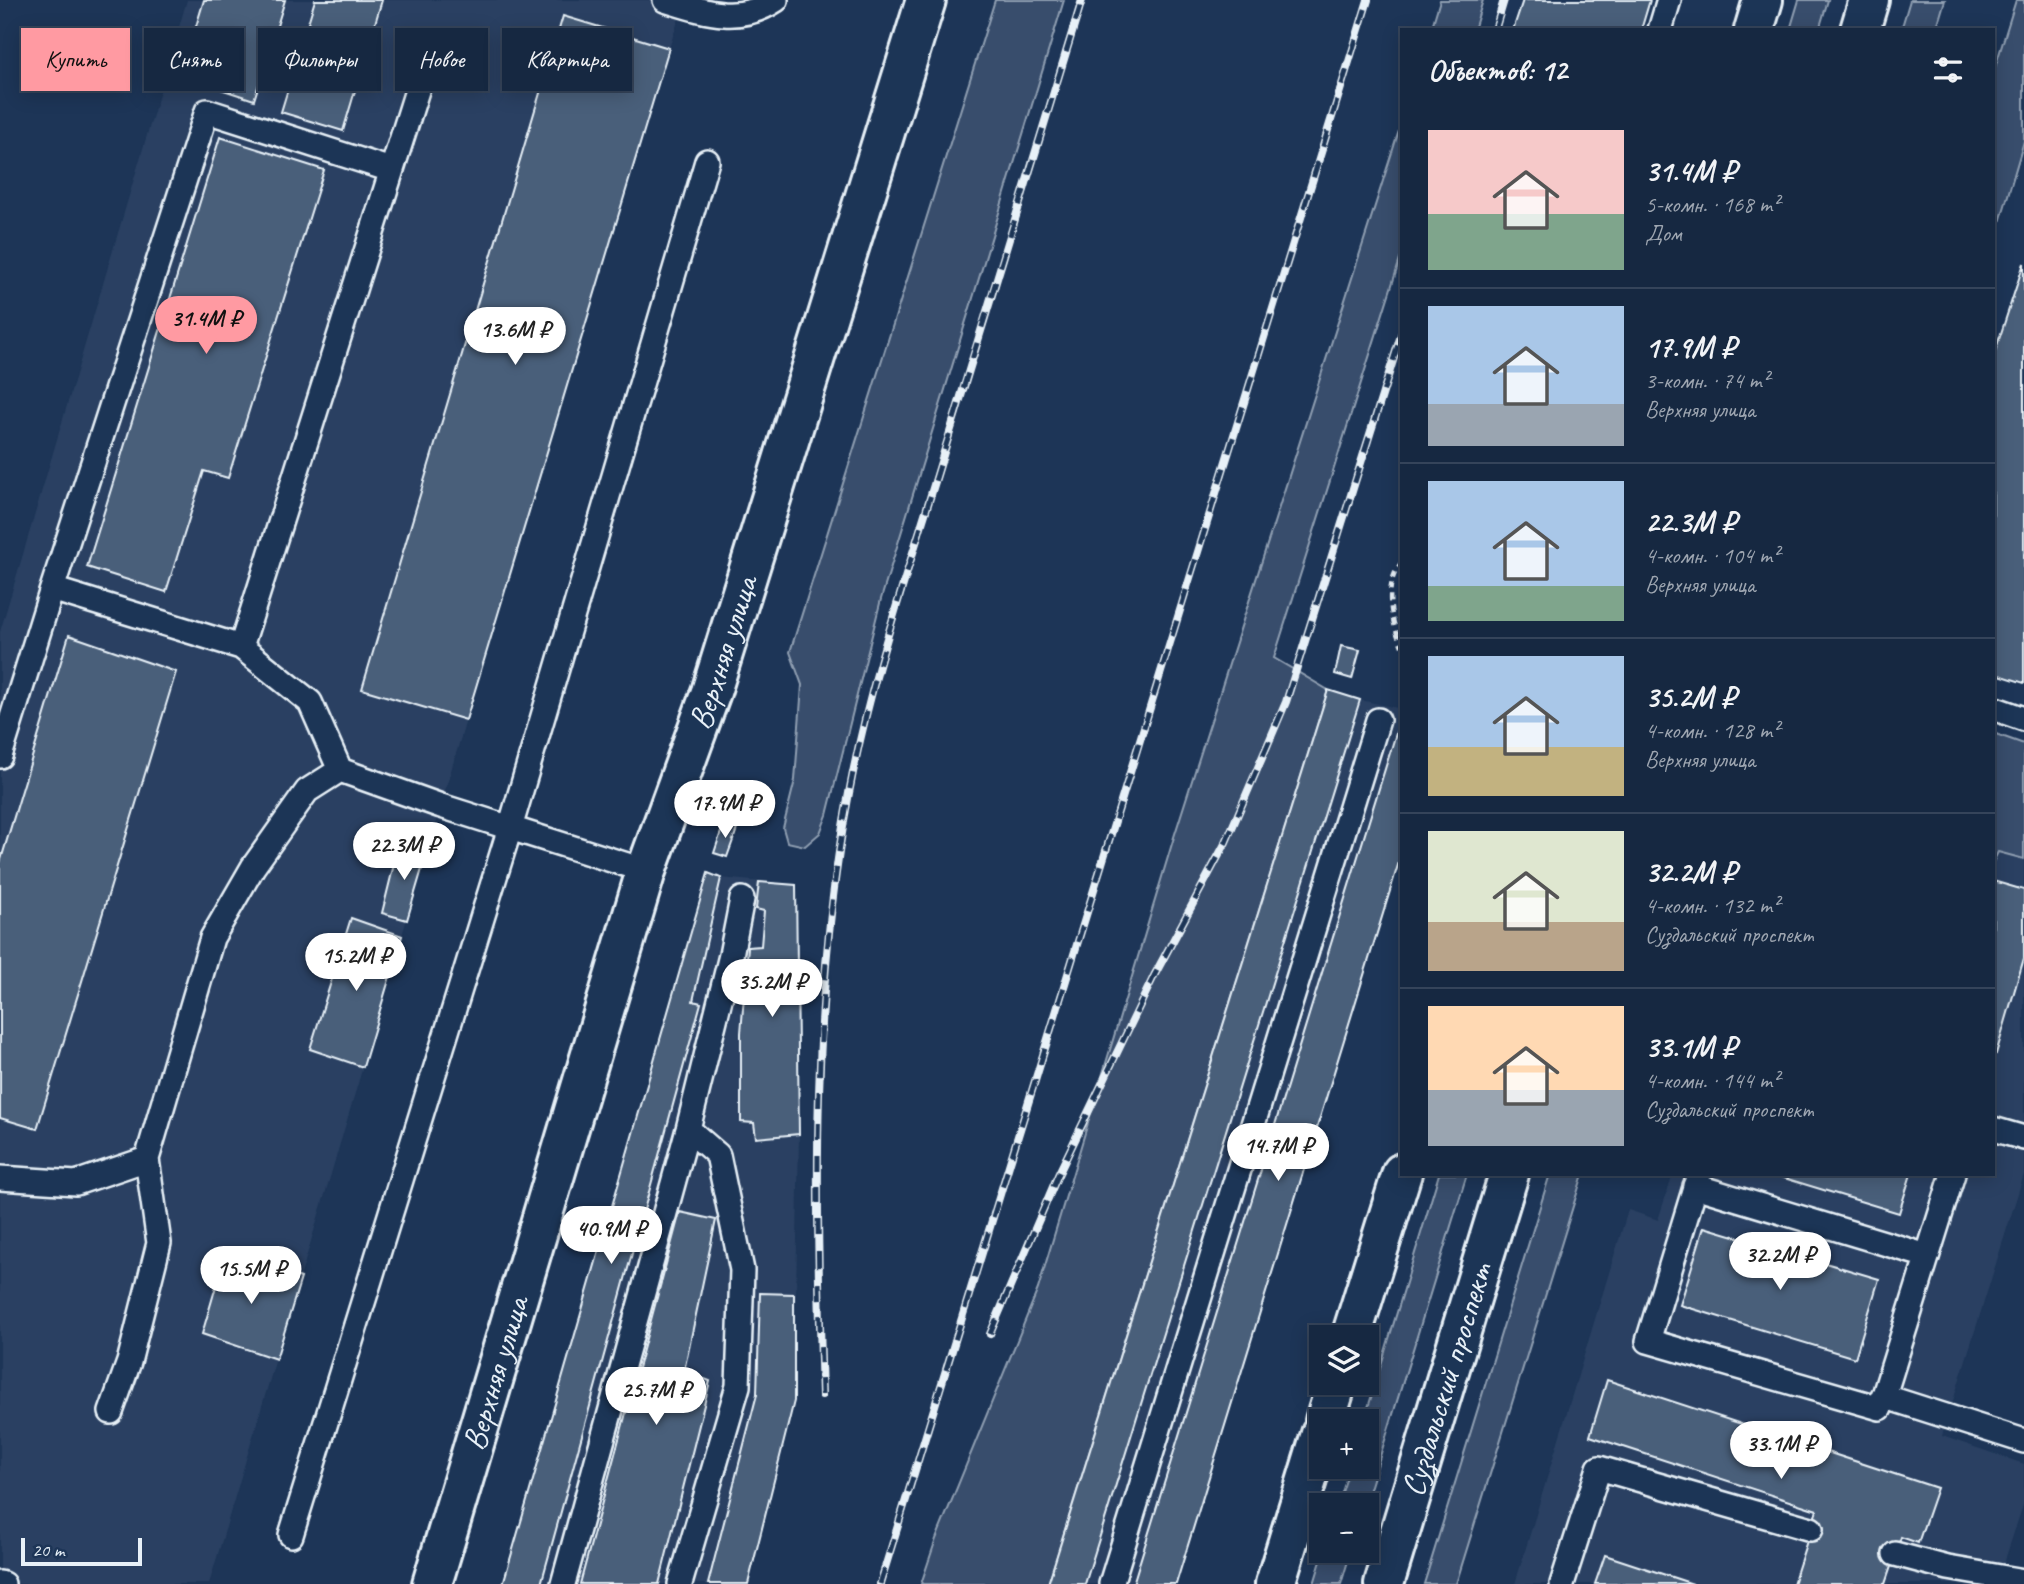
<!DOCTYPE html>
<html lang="ru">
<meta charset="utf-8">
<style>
:root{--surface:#162841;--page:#1f3048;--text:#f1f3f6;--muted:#9ea6b1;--line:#35445a;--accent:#ff9aa2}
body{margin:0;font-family:Caveat,sans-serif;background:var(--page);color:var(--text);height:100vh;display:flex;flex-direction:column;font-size:26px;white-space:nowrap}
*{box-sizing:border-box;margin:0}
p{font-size:23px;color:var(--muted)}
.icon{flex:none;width:38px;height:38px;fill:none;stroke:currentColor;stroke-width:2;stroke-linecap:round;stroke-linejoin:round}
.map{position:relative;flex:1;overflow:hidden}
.drawer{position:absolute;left:1400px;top:28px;width:595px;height:1148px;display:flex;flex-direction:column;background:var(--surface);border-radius:0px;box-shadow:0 4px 18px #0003,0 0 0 2px var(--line)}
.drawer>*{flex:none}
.guide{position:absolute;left:21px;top:28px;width:665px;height:63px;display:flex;gap:14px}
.fabs{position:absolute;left:1309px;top:1325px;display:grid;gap:14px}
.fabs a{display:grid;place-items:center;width:70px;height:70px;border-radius:0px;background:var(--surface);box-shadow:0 4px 18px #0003,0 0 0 2px var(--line);font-size:35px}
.scale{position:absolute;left:21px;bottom:18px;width:121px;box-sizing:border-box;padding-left:7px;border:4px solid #e8f1f8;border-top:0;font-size:19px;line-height:24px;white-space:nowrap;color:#e8f1f8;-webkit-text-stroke:5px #1d3557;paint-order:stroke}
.price{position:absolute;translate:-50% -60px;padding:0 16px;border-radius:24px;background:#fff;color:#222;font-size:23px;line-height:46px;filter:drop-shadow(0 2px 4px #0008)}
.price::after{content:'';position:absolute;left:50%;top:42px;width:21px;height:16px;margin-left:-10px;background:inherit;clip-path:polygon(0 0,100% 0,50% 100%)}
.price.active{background:var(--accent);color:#111}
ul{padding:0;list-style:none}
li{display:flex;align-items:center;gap:21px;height:175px;padding:0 28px}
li+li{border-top:2px solid var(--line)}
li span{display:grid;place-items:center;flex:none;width:196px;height:140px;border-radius:0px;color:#555}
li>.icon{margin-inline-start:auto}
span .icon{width:84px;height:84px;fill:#fffc;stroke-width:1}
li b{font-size:30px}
h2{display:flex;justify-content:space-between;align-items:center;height:84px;padding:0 28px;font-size:30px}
.tag{padding:0 24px;border-radius:0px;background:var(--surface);box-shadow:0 4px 18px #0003,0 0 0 2px var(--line);font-size:24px;line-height:63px}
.tag.active{background:var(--accent);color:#111}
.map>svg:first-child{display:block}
.built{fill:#2a4162}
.green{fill:#374d6c;stroke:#909fb2;stroke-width:2}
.building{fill:#495e7a;stroke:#e8f1f8;stroke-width:2}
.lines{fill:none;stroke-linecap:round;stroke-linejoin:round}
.lane-casing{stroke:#e8f1f8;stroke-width:28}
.street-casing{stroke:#e8f1f8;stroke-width:44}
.secondary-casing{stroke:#e8f1f8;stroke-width:44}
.path{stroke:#e8f1f8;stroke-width:4.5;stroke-dasharray:7 5;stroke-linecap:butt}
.lane{stroke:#1d3557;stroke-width:23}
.street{stroke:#1d3557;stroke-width:38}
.secondary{stroke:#1d3557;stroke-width:38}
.rail-casing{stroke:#e8f1f8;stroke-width:8}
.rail{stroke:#1d3557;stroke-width:5;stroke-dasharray:16;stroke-linecap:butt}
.labels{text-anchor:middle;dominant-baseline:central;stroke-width:6;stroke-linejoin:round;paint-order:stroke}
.street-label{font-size:33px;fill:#e8f1f8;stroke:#1d3557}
</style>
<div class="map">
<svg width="2024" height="1584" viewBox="0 0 2024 1584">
<rect width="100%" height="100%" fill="#1d3557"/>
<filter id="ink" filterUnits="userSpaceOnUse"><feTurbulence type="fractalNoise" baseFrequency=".0143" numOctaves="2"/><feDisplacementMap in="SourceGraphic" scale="14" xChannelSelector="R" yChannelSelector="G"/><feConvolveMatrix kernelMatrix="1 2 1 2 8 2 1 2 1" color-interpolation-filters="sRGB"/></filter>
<g filter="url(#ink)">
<path class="built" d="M 187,0 L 685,0 L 669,48 L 466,720 L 209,1584 L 0,1584 L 0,632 Z
M 1328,690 L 1360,700 L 1402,709 L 1402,852 L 1176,1584 L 1048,1584 Z
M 1998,852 L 2024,859 L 2024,1174 L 1942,1436 L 2024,1464 L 2024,1502 L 1997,1584 L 1515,1584 L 1628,1210 L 1658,1220 L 1673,1174 L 1993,1174 L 1993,862 Z
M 708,873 L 721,878 L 796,885 L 799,1134 L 794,1401 L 748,1584 L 503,1584 Z"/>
<path class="green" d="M 995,0 L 1064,0 L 881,599 L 827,815 L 820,833 L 805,846 L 787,842 L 783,828 L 795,780 L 802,685 L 790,652 Z
M 1440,0 L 1483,0 L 1474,30 L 1431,30 Z
M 1799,0 L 1828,0 L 1819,30 L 1790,30 Z
M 1910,0 L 1945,0 L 1936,30 L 1901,30 Z
M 2016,0 L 2024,0 L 2024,141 L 1993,246 L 1993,74 Z
M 1402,121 L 1402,253 L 1274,658 L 1328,690 L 1048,1584 L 921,1584 L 936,1539 L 1038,1289 L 1174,837 Z
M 1993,733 L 2024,744 L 2024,859 L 1998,852 L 1993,862 Z
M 1439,1174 L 1467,1174 L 1365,1505 L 1338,1505 L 1350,1467 L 1367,1466 L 1367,1421 L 1364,1421 Z
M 1550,1174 L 1583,1174 L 1456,1584 L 1424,1584 Z
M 1324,1551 L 1351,1551 L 1341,1584 L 1314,1584 Z"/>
<path class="building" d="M 204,0 L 285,0 L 254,100 L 181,76 Z
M 315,0 L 382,0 L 343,131 L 281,112 Z
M 1523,0 L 1650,0 L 1641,30 L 1513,30 Z
M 563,16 L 669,48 L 466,720 L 362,689 Z
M 220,137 L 324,170 L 228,478 L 204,471 L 166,592 L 87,567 Z
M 2024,263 L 2024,683 L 1993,673 L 1993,358 Z
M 69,635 L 176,672 L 37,1129 L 0,1118 L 0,863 Z
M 1341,646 L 1360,650 L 1352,679 L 1335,674 Z
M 1328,690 L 1360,700 L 1085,1584 L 1048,1584 Z
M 1402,714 L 1402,852 L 1176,1584 L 1133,1584 Z
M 724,823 L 737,829 L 727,857 L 714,853 Z
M 399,844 L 427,852 L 407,920 L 382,913 Z
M 708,873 L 721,878 L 693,1001 L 701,1003 L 541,1584 L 503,1584 Z
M 1993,881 L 2024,890 L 2024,958 L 1996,1054 L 1993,1053 Z
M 759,882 L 796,885 L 799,1134 L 756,1138 L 754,1123 L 741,1122 L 741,1033 L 748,947 L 761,946 L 764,911 L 756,909 Z
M 351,918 L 402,936 L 363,1067 L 310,1049 Z
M 1771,1174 L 1911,1174 L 1899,1213 Z
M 680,1212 L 716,1220 L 684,1371 L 710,1381 L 659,1584 L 580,1584 Z
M 1704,1227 L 1879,1279 L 1855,1358 L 1680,1305 Z
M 226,1252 L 301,1278 L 276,1359 L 202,1334 Z
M 760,1293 L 794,1294 L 794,1401 L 748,1584 L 708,1584 L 757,1394 Z
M 1607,1380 L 1937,1488 L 1918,1543 L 1901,1537 L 1885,1584 L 1793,1584 L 1817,1510 L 1590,1436 Z
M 1605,1555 L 1693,1584 L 1595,1584 Z"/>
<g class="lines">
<defs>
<path id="lane" d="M 665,0 C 704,12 738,25 776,0
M 1660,30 L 1669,0
M 241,647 L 52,589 L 207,111 L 391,170
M 1993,708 L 2024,719
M 0,756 L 52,589
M 340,770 L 310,702 L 241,647 L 426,62
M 1993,1129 L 2024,1138
M 1699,1174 L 1648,1341 L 1880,1408 L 1953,1174
M 0,1178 L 76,1183 L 147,1159
M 1695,1186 L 1927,1256
M 1883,1396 L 2024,1441
M 111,1412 L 129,1362 L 159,1243 L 147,1159 L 212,938 L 253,867 L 307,791 L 340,770 L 441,806 L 646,871
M 291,1535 L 510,828 L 707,161
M 1895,1554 L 1948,1568 L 2024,1581
M 0,1583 L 3,1584
M 563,1584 L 688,1129 L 731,955 L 742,899
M 680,1584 L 738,1386 L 742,1270 L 718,1155 L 688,1129
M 1111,1584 L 1378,720
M 1562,1584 L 1599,1468 L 1811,1529"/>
<g id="street">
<path id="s1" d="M 432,1584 L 646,871 L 711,692 L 926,0"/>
</g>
<g id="secondary">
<path d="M 1754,30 L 1763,0"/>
<path d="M 1860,30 L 1869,0"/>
<path d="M 1351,1337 L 1402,1173"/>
<path d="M 1325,1421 L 1337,1382"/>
<path d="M 1275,1584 L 1321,1434"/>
<path id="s2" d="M 1384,1584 L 1509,1174"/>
</g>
</defs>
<use href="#lane" class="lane-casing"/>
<use href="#street" class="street-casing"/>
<use href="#secondary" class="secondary-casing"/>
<path class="path" d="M 1402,562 C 1382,585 1391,621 1402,646"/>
<use href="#lane" class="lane"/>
<use href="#street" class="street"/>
<use href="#secondary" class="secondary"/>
<defs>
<path id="rail" d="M 1495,30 L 1504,0
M 990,1334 L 1058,1175 L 1154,976 L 1226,842 L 1286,702 L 1402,332
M 822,1395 C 816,1195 811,991 849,793 C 869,685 905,580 937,475 C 985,316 1034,158 1082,0
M 880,1584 L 1368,0"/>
</defs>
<use href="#rail" class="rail-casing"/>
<use href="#rail" class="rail"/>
</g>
</g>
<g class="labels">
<g class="street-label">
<text stroke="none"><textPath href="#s1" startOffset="976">Верхняя улица</textPath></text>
<text stroke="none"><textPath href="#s1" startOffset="220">Верхняя улица</textPath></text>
<text stroke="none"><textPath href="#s2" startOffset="214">Суздальский проспект</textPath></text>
</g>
</g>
</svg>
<div class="fabs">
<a><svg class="icon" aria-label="layers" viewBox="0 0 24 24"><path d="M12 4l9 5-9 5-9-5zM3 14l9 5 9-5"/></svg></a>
<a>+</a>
<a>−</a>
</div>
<div class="scale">20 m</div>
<b class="price active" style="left:206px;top:356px">31.4M ₽</b>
<b class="price" style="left:515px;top:367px">13.6M ₽</b>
<b class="price" style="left:725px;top:840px">17.9M ₽</b>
<b class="price" style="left:404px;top:882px">22.3M ₽</b>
<b class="price" style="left:356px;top:993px">15.2M ₽</b>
<b class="price" style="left:772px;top:1019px">35.2M ₽</b>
<b class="price" style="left:1278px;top:1183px">14.7M ₽</b>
<b class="price" style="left:611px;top:1266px">40.9M ₽</b>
<b class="price" style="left:1780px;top:1292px">32.2M ₽</b>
<b class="price" style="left:251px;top:1306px">15.5M ₽</b>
<b class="price" style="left:656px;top:1427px">25.7M ₽</b>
<b class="price" style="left:1781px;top:1481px">33.1M ₽</b>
<div class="guide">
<a class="tag active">Купить</a>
<a class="tag">Снять</a>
<a class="tag">Фильтры</a>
<a class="tag">Новое</a>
<a class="tag">Квартира</a>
</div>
<section class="drawer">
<h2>Объектов: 12<svg class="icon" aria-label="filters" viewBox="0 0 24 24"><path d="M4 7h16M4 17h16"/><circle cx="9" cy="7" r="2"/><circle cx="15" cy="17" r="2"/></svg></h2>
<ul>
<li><span style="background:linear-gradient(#f6c9c9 60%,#7fa58c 0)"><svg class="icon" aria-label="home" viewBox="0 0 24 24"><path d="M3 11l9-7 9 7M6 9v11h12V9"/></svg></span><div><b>31.4M ₽</b><p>5-комн. · 168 m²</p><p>Дом</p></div></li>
<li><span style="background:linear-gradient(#a9c7e8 70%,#9aa5b1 0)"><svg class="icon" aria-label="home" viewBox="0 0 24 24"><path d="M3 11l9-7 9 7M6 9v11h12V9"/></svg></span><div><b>17.9M ₽</b><p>3-комн. · 74 m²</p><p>Верхняя улица</p></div></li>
<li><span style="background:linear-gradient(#a9c7e8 75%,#7fa58c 0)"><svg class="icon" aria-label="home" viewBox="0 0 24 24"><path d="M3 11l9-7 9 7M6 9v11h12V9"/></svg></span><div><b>22.3M ₽</b><p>4-комн. · 104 m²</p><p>Верхняя улица</p></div></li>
<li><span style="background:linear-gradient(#a9c7e8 65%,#c2b280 0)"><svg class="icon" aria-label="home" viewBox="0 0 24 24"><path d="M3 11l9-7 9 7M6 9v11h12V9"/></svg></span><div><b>35.2M ₽</b><p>4-комн. · 128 m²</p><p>Верхняя улица</p></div></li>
<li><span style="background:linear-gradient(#dfe7d0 65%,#b9a48a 0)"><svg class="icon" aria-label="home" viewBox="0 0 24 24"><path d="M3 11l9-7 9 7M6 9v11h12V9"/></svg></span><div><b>32.2M ₽</b><p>4-комн. · 132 m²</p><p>Суздальский проспект</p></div></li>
<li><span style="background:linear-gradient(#ffd9b3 60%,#9aa5b1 0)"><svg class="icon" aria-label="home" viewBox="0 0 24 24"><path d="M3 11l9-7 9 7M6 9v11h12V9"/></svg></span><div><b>33.1M ₽</b><p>4-комн. · 144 m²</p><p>Суздальский проспект</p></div></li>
</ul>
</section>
</div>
